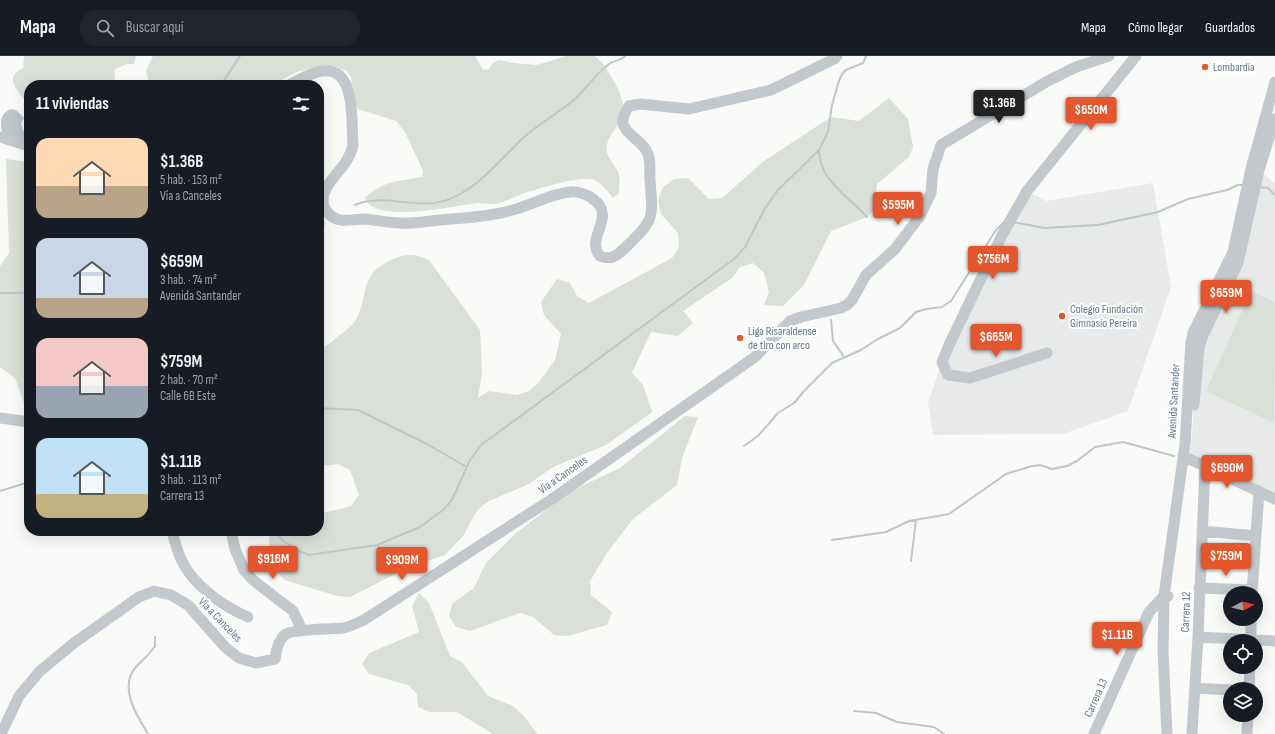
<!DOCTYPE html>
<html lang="es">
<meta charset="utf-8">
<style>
:root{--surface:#171b24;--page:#20242c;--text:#f1f3f6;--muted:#9ea1a6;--line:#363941;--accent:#e4572e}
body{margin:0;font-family:"Sofia Sans Condensed",sans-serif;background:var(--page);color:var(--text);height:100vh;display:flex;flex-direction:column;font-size:15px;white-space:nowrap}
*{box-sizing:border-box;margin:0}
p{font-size:13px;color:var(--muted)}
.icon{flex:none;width:22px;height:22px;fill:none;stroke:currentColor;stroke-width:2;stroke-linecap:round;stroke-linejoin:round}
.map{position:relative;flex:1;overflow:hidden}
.sheet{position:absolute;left:24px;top:24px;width:300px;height:456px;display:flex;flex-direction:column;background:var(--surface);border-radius:16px;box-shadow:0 4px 16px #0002}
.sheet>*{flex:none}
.needle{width:26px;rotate:83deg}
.controls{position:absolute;left:1223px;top:530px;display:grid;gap:8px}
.controls a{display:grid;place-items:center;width:40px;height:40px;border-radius:50%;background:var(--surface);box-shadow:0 4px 16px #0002;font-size:20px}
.price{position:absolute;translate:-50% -34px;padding:0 9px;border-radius:4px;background:var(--accent);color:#fff;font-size:13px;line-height:26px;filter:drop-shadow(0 1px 2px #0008)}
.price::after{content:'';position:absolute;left:50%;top:24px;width:12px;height:9px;margin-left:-6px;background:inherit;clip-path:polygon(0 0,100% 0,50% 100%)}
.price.active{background:#222;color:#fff}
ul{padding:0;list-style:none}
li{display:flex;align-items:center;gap:12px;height:100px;padding:0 12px}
li span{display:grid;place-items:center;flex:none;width:112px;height:80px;border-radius:12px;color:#555}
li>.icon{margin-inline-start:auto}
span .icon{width:48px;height:48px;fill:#fffc;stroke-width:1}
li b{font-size:17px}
h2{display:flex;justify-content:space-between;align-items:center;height:48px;padding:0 12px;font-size:17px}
header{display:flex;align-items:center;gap:24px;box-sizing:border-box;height:56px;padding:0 20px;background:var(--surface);border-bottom:1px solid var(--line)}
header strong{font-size:19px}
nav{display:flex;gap:22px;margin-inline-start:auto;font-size:14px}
.search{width:280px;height:36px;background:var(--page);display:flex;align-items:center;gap:10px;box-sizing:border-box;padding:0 14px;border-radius:16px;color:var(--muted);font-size:15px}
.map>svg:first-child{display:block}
.built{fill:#e8e9e9}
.green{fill:#dadfd7}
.water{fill:#bbc7cb}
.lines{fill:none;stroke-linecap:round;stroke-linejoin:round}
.stream{stroke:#bbc7cb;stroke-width:2}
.minor{stroke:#c3c8cc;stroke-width:11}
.poi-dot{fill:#e4572e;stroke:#fff;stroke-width:1.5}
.labels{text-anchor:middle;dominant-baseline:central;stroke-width:4;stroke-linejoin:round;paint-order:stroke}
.poi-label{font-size:12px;fill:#657683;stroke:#fff;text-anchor:start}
.street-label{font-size:12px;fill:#657683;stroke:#fff}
</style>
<header>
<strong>Mapa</strong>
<div class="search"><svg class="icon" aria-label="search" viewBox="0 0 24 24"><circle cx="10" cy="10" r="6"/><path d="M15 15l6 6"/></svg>Buscar aquí</div>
<nav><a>Mapa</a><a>Cómo llegar</a><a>Guardados</a></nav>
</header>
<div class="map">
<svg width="1275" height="678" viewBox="0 0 1275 678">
<rect width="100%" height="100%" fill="#fafaf8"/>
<path class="built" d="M 1259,114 L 1275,127 L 1275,443 L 1190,403 L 1199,291 Z
M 1153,127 L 1171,231 L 1128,355 L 1063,378 L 933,379 L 928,346 L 942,306 L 1027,135 L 1046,145 Z"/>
<path class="green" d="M 24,0 L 136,0 L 134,8 L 127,8 L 115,13 L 114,28 L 111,29 L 29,29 L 29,48 C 19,37 2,22 23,12 Z
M 153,0 L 475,0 L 483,14 L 489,13 L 493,7 L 499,4 L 513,7 L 537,9 L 567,0 L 595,0 C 607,10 627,42 623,59 C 620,69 609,78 607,88 C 604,100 614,107 618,116 C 621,123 619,130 619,137 L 613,142 C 607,135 600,124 590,123 C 576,121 540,132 525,137 C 516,140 508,145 499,147 C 492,149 484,147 478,147 C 456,149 373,169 365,142 C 384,124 398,126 422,121 L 423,115 L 405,76 L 396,65 L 358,53 L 355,47 L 351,21 L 347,15 L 334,10 L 327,9 L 296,16 L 273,29 L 150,29 L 146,15 Z
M 889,42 L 908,63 L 913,91 L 909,101 L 877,128 L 875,142 L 877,152 L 867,161 L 831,175 L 804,229 L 783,250 L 764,249 L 769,236 L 764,217 L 753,207 L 740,211 L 732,222 L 683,255 L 693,267 L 678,280 L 651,276 L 632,317 L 643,329 L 652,356 L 606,389 L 553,411 L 529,428 L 489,445 L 477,454 L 464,479 L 445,499 L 407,512 L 350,541 L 337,540 L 284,524 L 275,513 L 269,485 L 271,475 L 319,475 L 319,458 L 351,450 L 359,439 L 350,414 L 338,408 L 319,410 L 319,292 C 326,291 332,286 337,281 C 344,276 353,270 357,262 C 369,236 360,218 391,204 C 406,197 415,198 429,204 L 480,274 L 482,317 L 478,342 L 489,335 L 516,339 L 529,335 L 539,326 L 555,304 L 561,278 L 544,259 L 541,246 L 557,223 L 570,227 L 577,240 L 589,247 L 672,202 L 679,191 L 678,177 L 661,158 L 658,144 L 663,131 L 674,123 L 688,122 L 709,143 L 722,142 L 764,105 L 831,61 L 859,65 Z
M 6,103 L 29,106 L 29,348 L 24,347 L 15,322 L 0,311 L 0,210 L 9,197 Z
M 1251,235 L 1275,246 L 1274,367 L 1206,335 Z
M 685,360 L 698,361 L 682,402 L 677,429 L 633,463 L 607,497 L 590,525 L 591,539 L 612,556 L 607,569 L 567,580 L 554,579 L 533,561 L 520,557 L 470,575 L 456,571 L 449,560 L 452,548 L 474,532 L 486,507 L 515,478 L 569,436 L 620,412 Z
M 419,537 L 429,547 L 450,600 L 462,606 L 488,640 L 513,650 L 524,660 L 537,678 L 493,678 L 457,656 L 430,656 L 418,651 L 417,638 L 408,629 L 369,618 L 362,608 L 369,597 L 419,576 L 412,550 Z"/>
<path class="water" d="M 10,53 L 16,54 L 24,62 L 21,67 L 23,74 L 29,78 L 29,88 L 9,80 L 2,76 C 0,65 0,59 10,53 Z"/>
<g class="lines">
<path class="stream" d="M 221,29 L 240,0
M 819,95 C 820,125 849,141 867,161
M 1258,131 L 1268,132 L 1275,139
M 355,149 C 379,137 414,153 444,145 C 476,135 499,105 522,83 C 539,67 561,56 577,41 C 588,30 597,17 609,8 C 614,4 621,5 625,0
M 1013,166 L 1044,172 L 1098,169 L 1158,156 L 1188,143 L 1227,134 L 1238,129 L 1244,129
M 319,171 L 324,168
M 0,237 L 29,237
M 831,264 L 833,285 L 844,301
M 319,352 L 358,354 L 427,388 L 467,411
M 744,390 L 758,380 L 778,357 L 794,347 L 804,335 L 832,307 L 861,294 L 876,284 L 900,272 L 916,256 L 926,253 L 942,251 L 951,245 L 996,174 L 1005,165
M 0,435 L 29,426
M 275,475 L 282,484 L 297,494 L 309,499 L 377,489 L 420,471 L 443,454 L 452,444 L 470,404 L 481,389 L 734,203 L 745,191 L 764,154 L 777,135 L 819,94 L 828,76 L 832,49 L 839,25 L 842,18 L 846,14 L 863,7 L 866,0
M 832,484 L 886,476 L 909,465 L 949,458 L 1006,418 L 1032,410 L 1040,409 L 1052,413 L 1067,410 L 1077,405 L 1095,391 L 1123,386 L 1174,400
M 911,505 L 916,464
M 854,655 L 876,657 L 897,666 L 934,671 L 944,678
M 148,678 C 137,660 118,631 136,611 C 142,604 149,599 155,590 L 155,581"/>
<path class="minor" d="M 289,29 C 299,24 311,16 323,15 C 357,11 351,68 353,89 C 349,112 321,127 323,146 C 324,155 332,163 341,164 C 348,165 357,163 365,163 C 377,164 389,167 401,167 C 414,168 427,165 440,164 C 463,162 487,161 509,155 C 530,150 549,138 570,136 C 577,135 587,138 593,143 C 618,161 584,182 600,200 C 611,205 618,199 626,191 C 655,162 653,164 650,124 C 649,114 652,103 646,94 C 635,77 612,75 629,50 L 640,48 L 689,53 L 771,34 L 834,3 L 837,0
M 0,81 L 29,90
M 1047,297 L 970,322 L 948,319 L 942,306 L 949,289 L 1002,179 L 1027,135 L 1136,0
M 1194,349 L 1199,291 L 1203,279 L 1238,207 L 1259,114 L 1275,63
M 0,362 L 29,366
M 1183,400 L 1275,443
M 172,475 C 175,485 177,496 182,505 C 193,529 224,551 248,561
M 231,475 L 235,493 L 244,514 L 253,524 L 293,555 L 302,574
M 1202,475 L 1256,480
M 1199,532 L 1252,534
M 1252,537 L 1259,435
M 1198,581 L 1275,585
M 1251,585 L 1251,563
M 1195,632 L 1230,634
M 1249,633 L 1250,611
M 1,678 L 19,640 L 40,615 L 74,587 L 139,541 L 154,535 L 171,539 L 188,549 L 225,591 L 239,602 L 256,607 L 275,603 C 276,595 279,583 286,578 C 294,573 331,573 343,572 C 350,571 357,567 364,564 L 552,443 L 755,301 L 790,265 L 801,261 L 841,252 L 847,249 L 852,244 L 866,219 L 895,193 L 920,160 L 931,137 L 933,113 L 941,89 L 1046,26 L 1076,11 L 1109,0
M 1094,678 L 1149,556 L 1164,540 L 1168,540
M 1167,678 L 1163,596 L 1164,540 L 1185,388 L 1191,286 L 1193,277 L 1233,196 L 1251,113 L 1275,26
M 1192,678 L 1198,581 L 1205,410
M 1247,678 L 1248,659"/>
</g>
<g class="poi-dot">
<circle cx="1205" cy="11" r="4"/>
<circle cx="1062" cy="260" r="4"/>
<circle cx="740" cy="282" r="4"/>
</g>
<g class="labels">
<g class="poi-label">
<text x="1213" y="11">Lombardía</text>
<text x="1070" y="253">Colegio Fundación<tspan x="1070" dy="14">Gimnasio Pereira</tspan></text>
<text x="748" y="275">Liga Risaraldense<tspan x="748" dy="14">de tiro con arco</tspan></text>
</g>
<g class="street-label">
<text transform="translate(1174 345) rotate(-87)">Avenida Santander</text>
<text transform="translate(563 419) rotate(-35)">Vía a Canceles</text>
<text transform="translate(1186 556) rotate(-88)">Carrera 12</text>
<text transform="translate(220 564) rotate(46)">Vía a Canceles</text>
<text transform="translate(1096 642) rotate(-66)">Carrera 13</text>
</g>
</g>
</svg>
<div class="controls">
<a><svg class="needle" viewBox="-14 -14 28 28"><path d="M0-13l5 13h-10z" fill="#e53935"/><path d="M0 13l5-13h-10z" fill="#9ea1a6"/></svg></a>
<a><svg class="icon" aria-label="locate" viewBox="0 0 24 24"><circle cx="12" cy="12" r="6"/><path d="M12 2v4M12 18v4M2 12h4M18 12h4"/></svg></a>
<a><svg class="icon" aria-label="layers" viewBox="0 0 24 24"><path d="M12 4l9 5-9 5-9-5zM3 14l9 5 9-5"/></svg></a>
</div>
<b class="price active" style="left:999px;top:68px">$1.36B</b>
<b class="price" style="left:1091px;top:75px">$650M</b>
<b class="price" style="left:898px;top:170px">$595M</b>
<b class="price" style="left:993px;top:224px">$756M</b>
<b class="price" style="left:1226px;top:258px">$659M</b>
<b class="price" style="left:996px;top:302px">$665M</b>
<b class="price" style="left:1227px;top:433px">$690M</b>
<b class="price" style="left:1226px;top:521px">$759M</b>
<b class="price" style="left:273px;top:524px">$916M</b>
<b class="price" style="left:402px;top:525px">$909M</b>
<b class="price" style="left:1117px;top:600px">$1.11B</b>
<section class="sheet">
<h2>11 viviendas<svg class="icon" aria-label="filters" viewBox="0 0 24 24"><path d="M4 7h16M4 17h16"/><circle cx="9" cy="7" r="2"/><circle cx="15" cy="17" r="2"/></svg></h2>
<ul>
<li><span style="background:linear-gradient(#ffd9b3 60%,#b9a48a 0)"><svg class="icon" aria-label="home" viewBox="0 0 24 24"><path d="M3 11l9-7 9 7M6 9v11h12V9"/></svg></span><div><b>$1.36B</b><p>5 hab. · 153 m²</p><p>Vía a Canceles</p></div></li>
<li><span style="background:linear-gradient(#c9d6e8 75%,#b9a48a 0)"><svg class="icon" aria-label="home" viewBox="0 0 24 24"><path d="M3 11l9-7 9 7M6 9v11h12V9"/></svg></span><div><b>$659M</b><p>3 hab. · 74 m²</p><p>Avenida Santander</p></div></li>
<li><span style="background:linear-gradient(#f6c9c9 60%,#9aa5b1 0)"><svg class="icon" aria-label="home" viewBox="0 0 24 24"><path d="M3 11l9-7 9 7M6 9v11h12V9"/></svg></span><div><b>$759M</b><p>2 hab. · 70 m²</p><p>Calle 6B Este</p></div></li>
<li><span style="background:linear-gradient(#bfe0f5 70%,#c2b280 0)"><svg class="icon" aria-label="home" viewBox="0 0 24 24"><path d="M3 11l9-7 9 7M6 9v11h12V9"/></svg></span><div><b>$1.11B</b><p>3 hab. · 113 m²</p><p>Carrera 13</p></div></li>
</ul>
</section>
</div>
